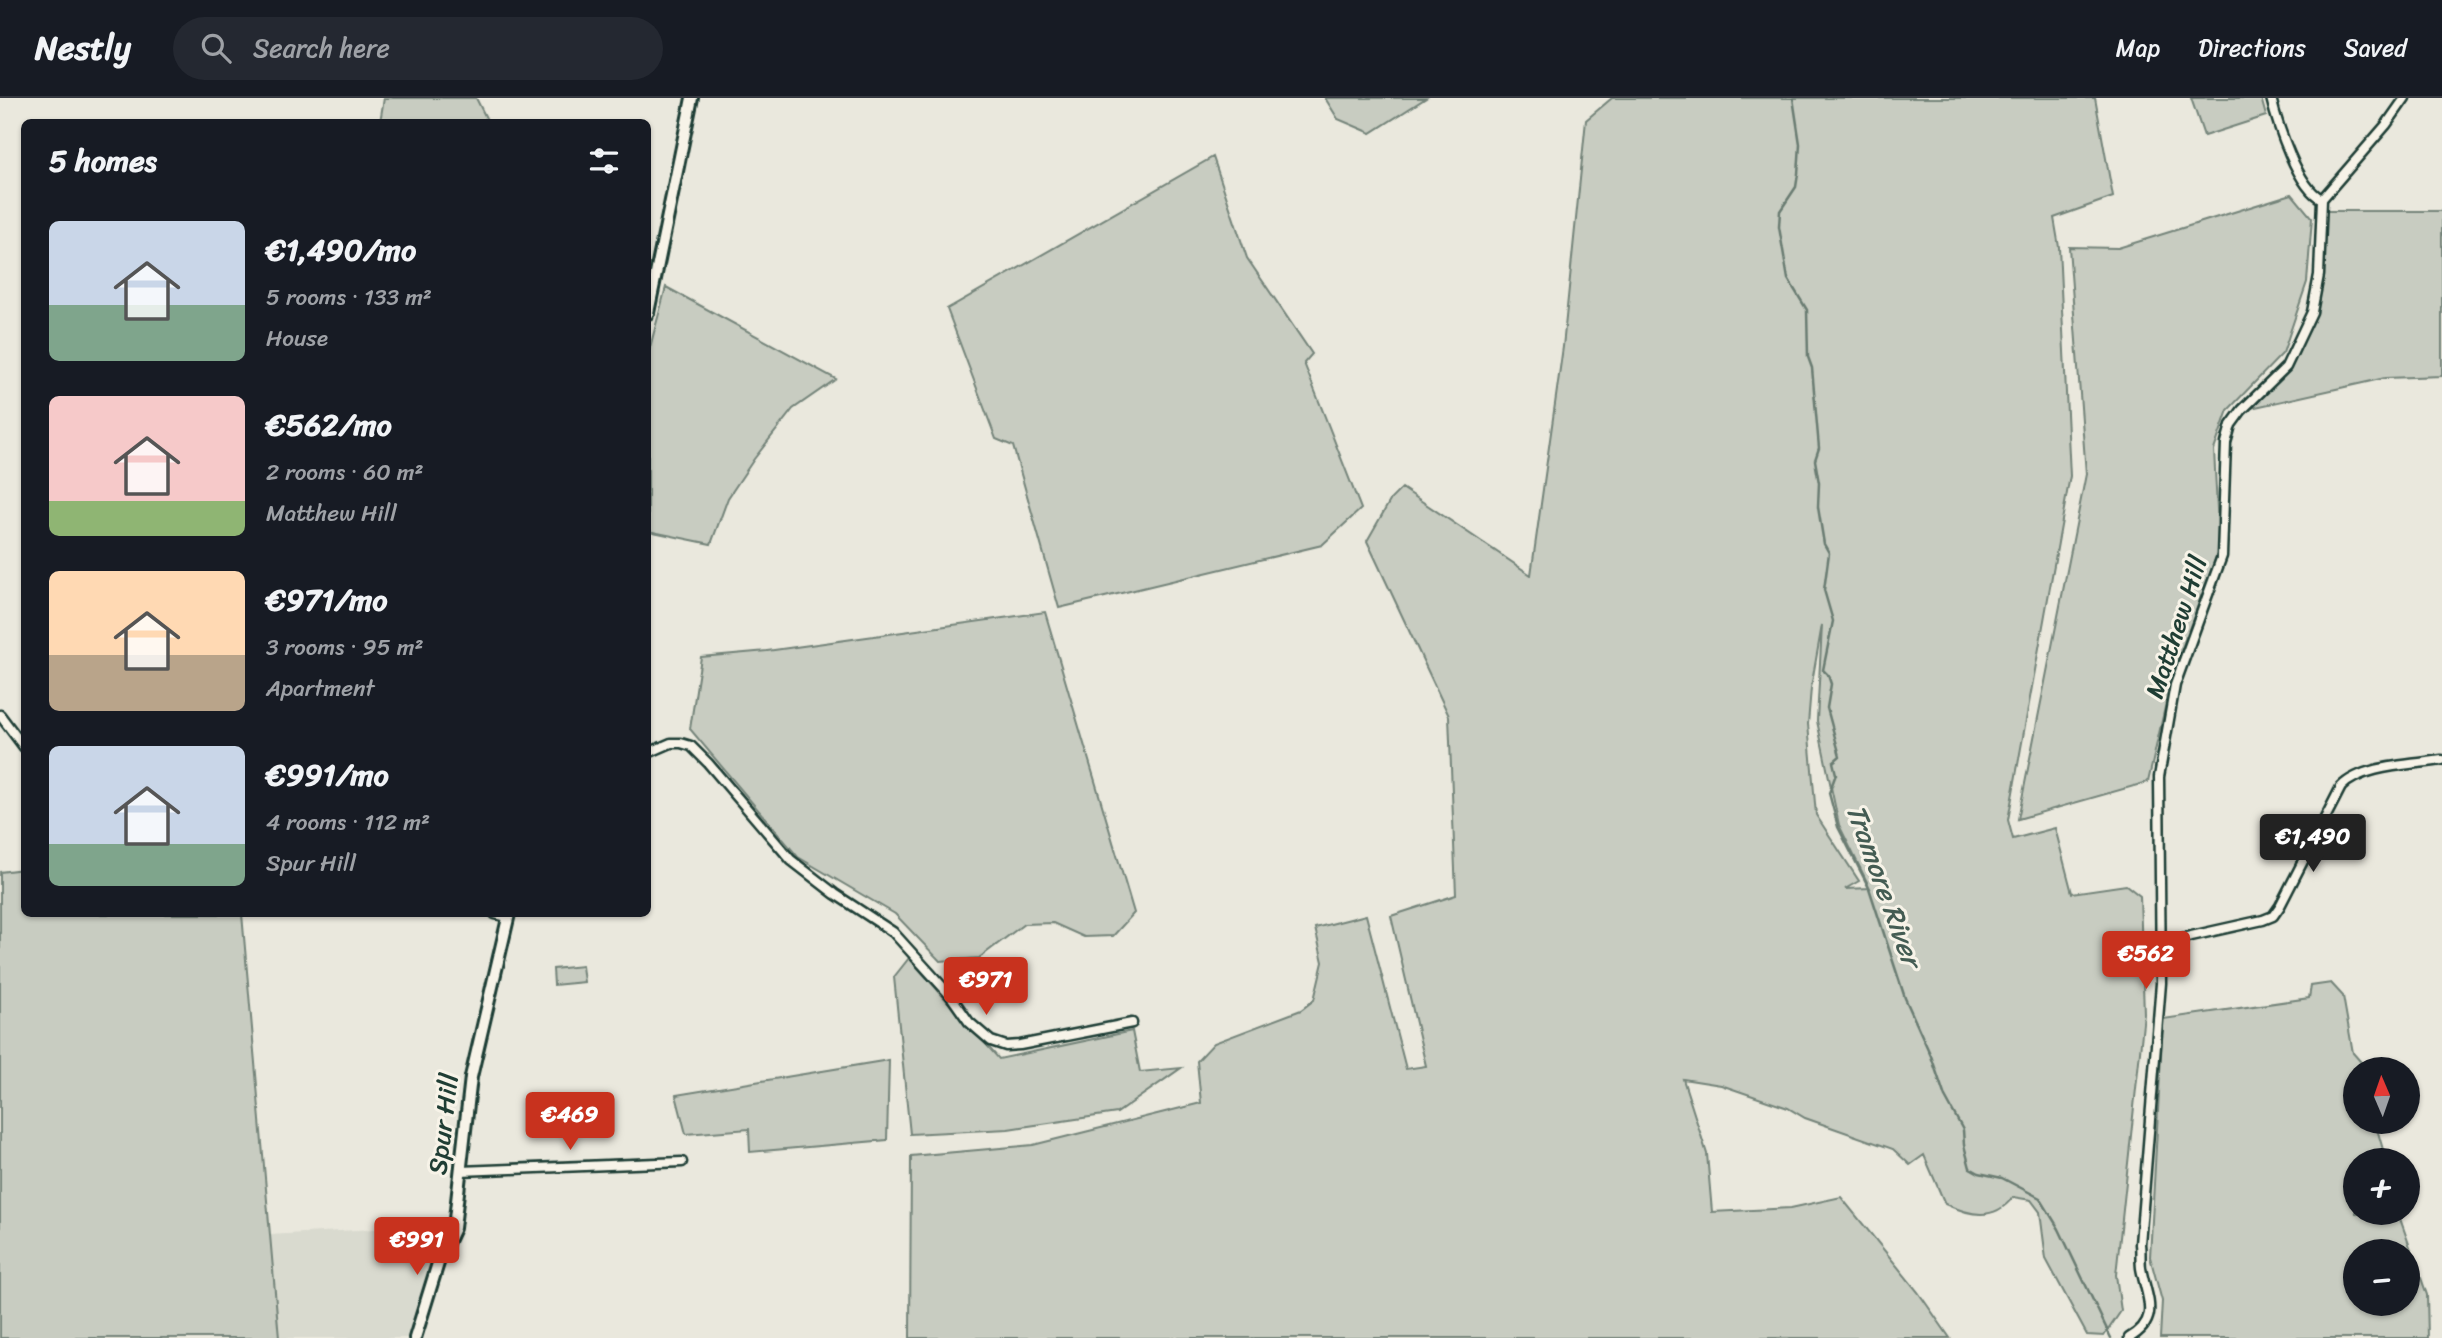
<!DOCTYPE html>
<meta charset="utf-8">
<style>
:root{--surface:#171b24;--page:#242831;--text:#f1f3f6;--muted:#9ea1a6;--line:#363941;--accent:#c8321e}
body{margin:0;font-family:Sriracha,sans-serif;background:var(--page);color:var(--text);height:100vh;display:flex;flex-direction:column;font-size:26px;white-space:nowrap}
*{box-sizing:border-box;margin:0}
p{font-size:23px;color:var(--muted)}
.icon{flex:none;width:38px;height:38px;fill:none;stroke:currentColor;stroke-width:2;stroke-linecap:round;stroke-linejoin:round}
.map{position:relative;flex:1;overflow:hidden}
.panel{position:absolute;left:21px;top:21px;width:630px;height:798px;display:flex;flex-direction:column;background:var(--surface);border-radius:10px;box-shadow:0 2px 5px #0004}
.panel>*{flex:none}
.needle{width:46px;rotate:358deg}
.tools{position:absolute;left:2343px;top:959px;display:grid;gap:14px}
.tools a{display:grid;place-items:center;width:77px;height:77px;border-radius:50%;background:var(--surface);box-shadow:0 2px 5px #0004;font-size:35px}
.price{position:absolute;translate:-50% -60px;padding:0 16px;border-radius:7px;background:var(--accent);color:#fff;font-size:23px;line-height:46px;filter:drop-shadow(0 2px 4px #0008)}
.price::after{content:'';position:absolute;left:50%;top:42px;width:21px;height:16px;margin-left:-10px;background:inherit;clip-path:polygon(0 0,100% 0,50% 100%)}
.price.active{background:#222;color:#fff}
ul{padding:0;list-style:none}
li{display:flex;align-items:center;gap:21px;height:175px;padding:0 28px}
li span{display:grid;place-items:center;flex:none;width:196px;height:140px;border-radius:10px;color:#555}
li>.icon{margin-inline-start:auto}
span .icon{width:84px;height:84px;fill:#fffc;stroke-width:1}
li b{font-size:30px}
h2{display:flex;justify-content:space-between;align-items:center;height:84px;padding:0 28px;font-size:30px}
header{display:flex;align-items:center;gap:42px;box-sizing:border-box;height:98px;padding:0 35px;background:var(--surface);border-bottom:2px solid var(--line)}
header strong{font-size:33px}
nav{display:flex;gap:38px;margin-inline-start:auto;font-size:24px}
.search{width:490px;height:63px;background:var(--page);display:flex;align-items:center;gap:18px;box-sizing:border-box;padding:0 24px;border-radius:38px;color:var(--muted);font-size:26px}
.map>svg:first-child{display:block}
.built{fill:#d9dacf}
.green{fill:#c8ccc1;stroke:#74847a;stroke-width:2;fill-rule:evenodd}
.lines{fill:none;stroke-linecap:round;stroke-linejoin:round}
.stream{stroke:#6a7c72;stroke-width:2.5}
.street-casing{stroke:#1f3d34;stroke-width:13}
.secondary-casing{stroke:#1f3d34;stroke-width:16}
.street{stroke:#f7f3e8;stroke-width:8}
.secondary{stroke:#f7f3e8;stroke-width:10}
.labels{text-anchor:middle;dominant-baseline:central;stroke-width:6;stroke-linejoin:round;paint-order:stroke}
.street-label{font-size:26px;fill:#1f3d34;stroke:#f7f3e8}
.water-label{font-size:28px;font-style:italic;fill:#445c53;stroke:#f7f3e8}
</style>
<header>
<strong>Nestly</strong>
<div class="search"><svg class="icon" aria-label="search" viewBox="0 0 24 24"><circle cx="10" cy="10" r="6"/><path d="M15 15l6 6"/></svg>Search here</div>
<nav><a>Map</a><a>Directions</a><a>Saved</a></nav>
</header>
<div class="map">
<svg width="2442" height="1240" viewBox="0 0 2442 1240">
<rect width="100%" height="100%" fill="#eae8dd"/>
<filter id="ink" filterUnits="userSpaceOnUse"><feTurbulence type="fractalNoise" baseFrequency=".0143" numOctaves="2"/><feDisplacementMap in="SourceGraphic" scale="14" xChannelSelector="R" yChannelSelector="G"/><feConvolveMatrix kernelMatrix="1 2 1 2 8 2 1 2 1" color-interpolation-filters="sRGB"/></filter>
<g filter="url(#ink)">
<path class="built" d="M 445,1127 L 432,1158 L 408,1240 L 276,1240 L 269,1137 Z"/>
<path class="green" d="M 384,0 L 476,0 L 488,24 L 380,24 Z
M 1325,0 L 1426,0 L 1371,35 L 1338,21 Z
M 1612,0 L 2095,0 L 2113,99 L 2054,120 L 2059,149 L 2070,378 L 2008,722 L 2013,741 L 2055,730 L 2072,795 L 2126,787 L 2140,798 L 2144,916 L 2116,1177 L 2121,1213 L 2104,1238 L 2087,1237 L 2046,1161 L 2040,1114 L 2031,1102 L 2013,1099 C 1994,1124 1969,1117 1945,1106 L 1924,1057 L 1910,1067 L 1893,1051 L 1805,1020 L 1788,1010 L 1721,987 L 1683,981 L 1707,1056 L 1712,1114 L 1791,1110 L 1841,1099 L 1918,1194 L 1950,1240 L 910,1240 L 911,1058 L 1033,1047 L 1201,1005 L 1197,963 L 1214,945 L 1301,912 L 1314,902 L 1323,864 L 1315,830 L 1366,817 L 1406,971 L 1426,968 L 1391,818 L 1456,797 L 1449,618 L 1367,443 L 1391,401 L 1402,390 L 1531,477 L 1563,249 L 1586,22 ZM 1822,527 L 1817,623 L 1839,727 L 1870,790 L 1845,791 L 1859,783 L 1816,717 L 1808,626 L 1811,590 Z
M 2191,0 L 2261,0 L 2266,18 L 2204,38 Z
M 1213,59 L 1247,160 L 1312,256 L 1304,265 L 1361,411 L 1322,447 L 1059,510 L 1013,348 L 996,341 L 947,211 Z
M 2292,96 L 2312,120 L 2307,184 L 2283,255 L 2228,312 L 2214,352 L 2219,451 L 2173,574 L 2148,684 L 2018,721 L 2086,376 L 2069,149 L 2118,150 Z
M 2321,113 L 2442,113 L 2442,278 L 2385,280 L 2242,312 L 2286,269 L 2312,214 Z
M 666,189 L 836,281 L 793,311 L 754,361 L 728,400 L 711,446 L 648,433 L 648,257 Z
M 1045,514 L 1134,815 L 1113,838 L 1084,839 L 1053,825 L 1024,826 L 979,860 L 940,863 L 895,816 L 798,759 L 690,631 L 701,559 L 767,553 Z
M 24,771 L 24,816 L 242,816 L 279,1240 L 0,1240 L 0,774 Z
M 909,860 L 999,961 L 1132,933 L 1140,974 L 1181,970 L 1117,1015 L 1008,1031 L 910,1036 L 894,879 Z
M 582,868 L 584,884 L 554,887 L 553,871 Z
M 2331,885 L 2343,898 L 2353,955 L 2367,971 L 2356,971 L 2356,1024 L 2375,1024 L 2386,1062 L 2356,1062 L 2356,1115 L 2398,1115 L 2427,1197 L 2428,1240 L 2160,1240 L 2162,1203 L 2150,1159 L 2163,921 L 2309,900 L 2311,888 ZM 2356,1153 L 2408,1153 L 2408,1206 L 2356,1206 Z
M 889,962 L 887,1042 L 750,1054 L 749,1031 L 686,1036 L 676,997 Z"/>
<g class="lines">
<path class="stream" d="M 1793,0 L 1800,46 L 1798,76 L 1796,89 L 1780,113 L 1779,129 L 1788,181 L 1807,212 L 1808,259 L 1812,270 L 1819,350 L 1815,362 L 1819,385 L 1818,409 L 1824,446 L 1829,455 L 1824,492 L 1833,523 L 1823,572 L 1828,577 L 1831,586 L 1827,610 L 1840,658 L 1833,664 L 1836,676 L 1829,695 L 1838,729 L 1869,790 L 1905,900 L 1931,958 L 1945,999 L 1963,1032 L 1964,1047 L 1970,1070 L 1979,1075 L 2002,1080 L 2040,1100 L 2059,1131 L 2111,1240"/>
<defs>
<path id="street" d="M 2271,0 C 2277,25 2298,91 2322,101
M 2322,101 L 2386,27 L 2405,0
M 0,617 L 24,649
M 648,655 L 671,645 L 681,645 L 691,648 L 708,665 L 791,762 L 835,796 L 893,834 L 950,897 L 969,924 L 991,943 L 1006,948 L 1020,947 L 1132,925
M 495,816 L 508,819
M 2160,845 L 2263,822 L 2273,818 L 2280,808 L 2341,689 C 2362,667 2412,667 2442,662
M 460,1073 L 682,1064
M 2129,1240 C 2162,1221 2146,1199 2141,1170 C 2140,1162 2141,1154 2140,1146 L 2161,885 L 2159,679 L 2175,587 L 2222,458 L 2226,345 L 2231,327 L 2242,312 L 2286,269 L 2312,214 L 2319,177 L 2322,101"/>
<path id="secondary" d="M 648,215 L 692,0
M 415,1240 L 439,1162 L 454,1130 L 471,979 L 509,816"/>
</defs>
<use href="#street" class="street-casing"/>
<use href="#secondary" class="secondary-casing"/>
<use href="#street" class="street"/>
<use href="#secondary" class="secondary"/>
</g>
</g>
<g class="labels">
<g class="street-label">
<text transform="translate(2176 529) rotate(-72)">Matthew Hill</text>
<text transform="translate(443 1026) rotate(-83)">Spur Hill</text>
</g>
<g class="water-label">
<text transform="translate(1884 787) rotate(70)">Tramore River</text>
</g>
</g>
</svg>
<div class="tools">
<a><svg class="needle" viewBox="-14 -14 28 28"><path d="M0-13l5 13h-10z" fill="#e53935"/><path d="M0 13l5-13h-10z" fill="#9ea1a6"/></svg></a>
<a>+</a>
<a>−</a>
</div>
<b class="price active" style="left:2313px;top:776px">€1,490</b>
<b class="price" style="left:2146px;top:893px">€562</b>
<b class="price" style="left:986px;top:919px">€971</b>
<b class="price" style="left:570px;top:1054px">€469</b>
<b class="price" style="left:417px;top:1179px">€991</b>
<section class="panel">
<h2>5 homes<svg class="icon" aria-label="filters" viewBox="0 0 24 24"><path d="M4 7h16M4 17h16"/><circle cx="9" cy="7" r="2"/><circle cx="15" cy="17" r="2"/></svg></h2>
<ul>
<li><span style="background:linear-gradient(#c9d6e8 60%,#7fa58c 0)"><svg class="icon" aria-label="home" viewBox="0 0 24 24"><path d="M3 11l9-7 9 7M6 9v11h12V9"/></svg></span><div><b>€1,490/mo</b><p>5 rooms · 133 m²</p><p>House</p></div></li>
<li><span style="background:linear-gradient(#f6c9c9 75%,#8fb573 0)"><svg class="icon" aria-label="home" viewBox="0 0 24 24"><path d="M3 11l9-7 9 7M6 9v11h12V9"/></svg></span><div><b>€562/mo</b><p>2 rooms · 60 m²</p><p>Matthew Hill</p></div></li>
<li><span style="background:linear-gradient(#ffd9b3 60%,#b9a48a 0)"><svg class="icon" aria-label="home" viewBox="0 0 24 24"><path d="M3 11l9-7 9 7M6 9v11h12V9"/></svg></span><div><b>€971/mo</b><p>3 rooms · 95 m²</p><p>Apartment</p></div></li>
<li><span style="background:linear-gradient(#c9d6e8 70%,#7fa58c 0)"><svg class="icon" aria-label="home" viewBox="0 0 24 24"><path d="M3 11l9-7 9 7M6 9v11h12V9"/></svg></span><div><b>€991/mo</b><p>4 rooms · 112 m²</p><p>Spur Hill</p></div></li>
</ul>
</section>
</div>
